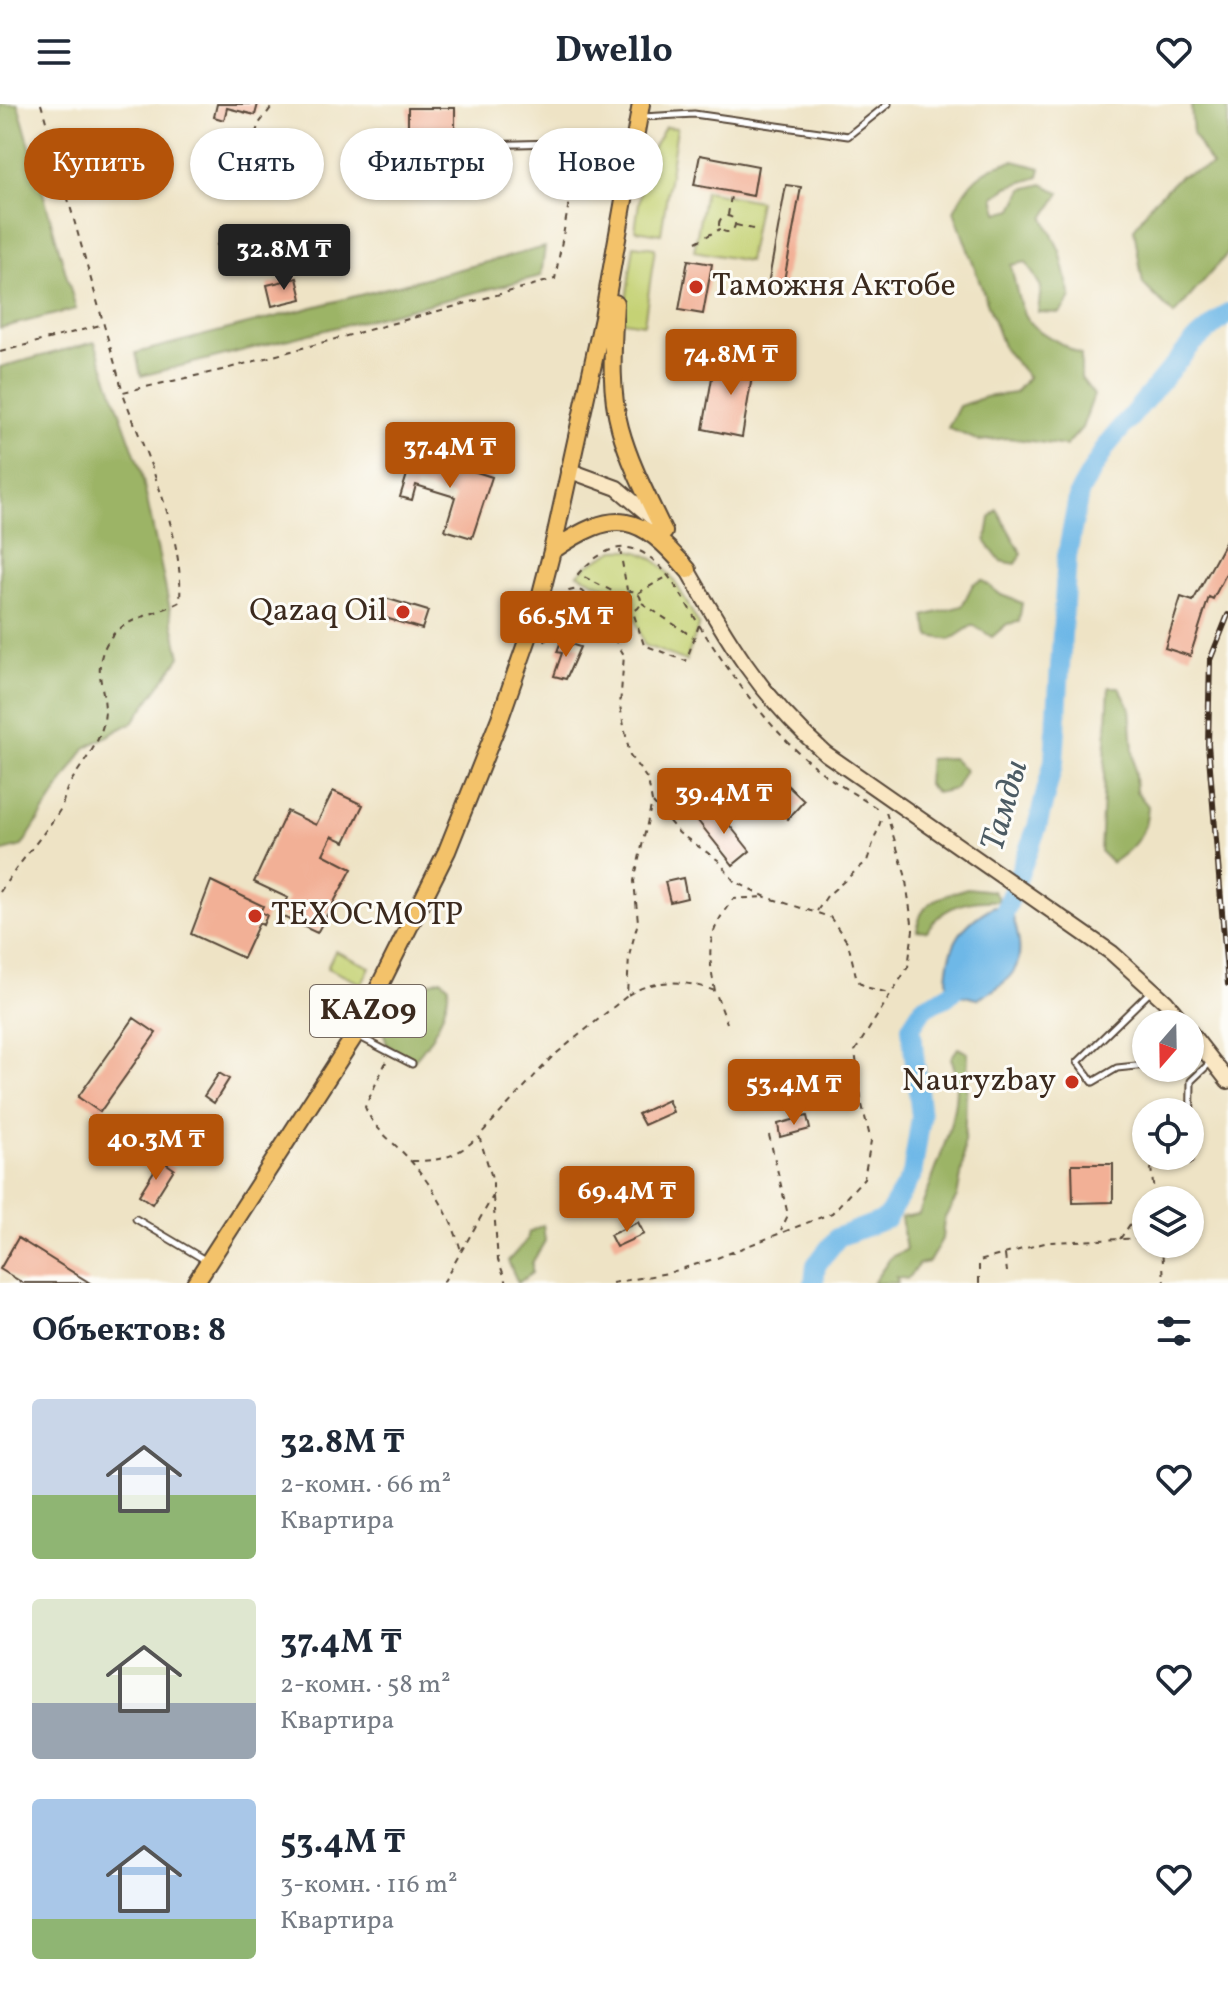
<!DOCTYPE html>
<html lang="ru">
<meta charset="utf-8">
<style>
:root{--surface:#fff;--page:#f2f2f3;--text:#1f2937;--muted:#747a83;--accent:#b45309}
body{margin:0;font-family:Vollkorn,serif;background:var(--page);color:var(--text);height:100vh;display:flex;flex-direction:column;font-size:30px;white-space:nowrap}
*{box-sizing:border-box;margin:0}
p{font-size:26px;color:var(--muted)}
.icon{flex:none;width:44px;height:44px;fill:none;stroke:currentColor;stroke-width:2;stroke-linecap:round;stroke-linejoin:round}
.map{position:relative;height:1179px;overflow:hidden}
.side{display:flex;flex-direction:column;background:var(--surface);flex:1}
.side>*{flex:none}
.banner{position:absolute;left:24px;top:24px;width:800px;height:72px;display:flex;gap:16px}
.needle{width:52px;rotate:200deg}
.controls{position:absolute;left:1132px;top:906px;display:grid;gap:16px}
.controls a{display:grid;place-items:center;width:72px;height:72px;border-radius:50%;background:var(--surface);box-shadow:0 2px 6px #0004;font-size:40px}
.price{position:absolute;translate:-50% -68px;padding:0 18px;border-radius:8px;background:var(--accent);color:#fff;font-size:26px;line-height:52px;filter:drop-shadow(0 2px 4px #0008)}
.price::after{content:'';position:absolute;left:50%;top:48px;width:24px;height:18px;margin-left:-12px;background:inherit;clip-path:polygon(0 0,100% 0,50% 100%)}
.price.current{background:#222;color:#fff}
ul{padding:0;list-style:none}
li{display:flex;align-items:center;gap:24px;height:200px;padding:0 32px}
li span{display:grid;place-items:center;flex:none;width:224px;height:160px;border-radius:8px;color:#555}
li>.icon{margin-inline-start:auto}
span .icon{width:96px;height:96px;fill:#fffc;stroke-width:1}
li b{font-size:34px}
h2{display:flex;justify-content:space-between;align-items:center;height:96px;padding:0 32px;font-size:34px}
.tag{padding:0 28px;border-radius:36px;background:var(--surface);box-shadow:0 2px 6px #0004;font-size:28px;line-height:72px}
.tag.current{background:var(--accent);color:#fff}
header{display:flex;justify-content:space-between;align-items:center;height:104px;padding:0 32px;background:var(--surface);font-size:36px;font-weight:700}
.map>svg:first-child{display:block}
.green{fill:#c5d274;stroke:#807e49;stroke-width:2}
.forest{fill:#9cb466;stroke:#6c6f42;stroke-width:2}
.water{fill:#6eb8e7;stroke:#547182;stroke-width:2}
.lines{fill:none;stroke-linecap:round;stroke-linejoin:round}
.river{stroke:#6eb8e7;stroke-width:20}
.building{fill:#f2b096}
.service-casing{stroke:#564637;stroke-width:9}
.secondary-casing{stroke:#564637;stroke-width:18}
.trunk-casing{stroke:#564637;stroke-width:20}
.path{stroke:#564637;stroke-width:2;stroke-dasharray:6 6;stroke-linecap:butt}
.service{stroke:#fff;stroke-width:5}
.secondary{stroke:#fae7c3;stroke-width:14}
.trunk{stroke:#f3c26a;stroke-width:16}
.rail-casing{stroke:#3b2a1e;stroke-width:6}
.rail{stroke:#fdfcf7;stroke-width:3;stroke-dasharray:9;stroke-linecap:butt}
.poi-dot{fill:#c8321e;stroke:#fdfcf7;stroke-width:3}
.labels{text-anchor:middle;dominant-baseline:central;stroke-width:6;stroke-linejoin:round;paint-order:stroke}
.shield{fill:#fdfcf7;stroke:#75695f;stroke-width:2}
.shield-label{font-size:30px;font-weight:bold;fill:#3b2a1e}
.poi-label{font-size:32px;fill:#3b2a1e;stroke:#fdfcf7;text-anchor:start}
.water-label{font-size:34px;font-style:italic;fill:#4d5c64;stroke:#fdfcf7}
</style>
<header><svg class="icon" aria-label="menu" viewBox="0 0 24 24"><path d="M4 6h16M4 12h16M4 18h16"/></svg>Dwello<svg class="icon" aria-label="heart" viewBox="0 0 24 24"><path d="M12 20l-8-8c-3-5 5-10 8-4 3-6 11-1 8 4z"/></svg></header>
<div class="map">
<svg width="1228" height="1179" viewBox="0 0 1228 1179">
<rect width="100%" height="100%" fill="#fdfcf7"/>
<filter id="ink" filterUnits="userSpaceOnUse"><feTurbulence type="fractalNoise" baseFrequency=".0125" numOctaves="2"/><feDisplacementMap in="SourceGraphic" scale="16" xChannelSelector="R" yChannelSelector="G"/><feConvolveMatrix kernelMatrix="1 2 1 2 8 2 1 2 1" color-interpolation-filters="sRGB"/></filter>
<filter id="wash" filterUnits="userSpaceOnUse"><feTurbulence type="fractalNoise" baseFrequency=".006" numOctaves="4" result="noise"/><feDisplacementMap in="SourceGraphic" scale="32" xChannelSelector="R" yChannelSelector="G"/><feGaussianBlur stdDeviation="1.8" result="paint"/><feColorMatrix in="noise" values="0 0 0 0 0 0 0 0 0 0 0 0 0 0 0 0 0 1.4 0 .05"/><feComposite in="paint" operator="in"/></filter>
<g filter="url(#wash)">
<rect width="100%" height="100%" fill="#eee3c5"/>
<path class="green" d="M 665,23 L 677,24 L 661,130 L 635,126 L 645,58 Z
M 705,87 L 759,97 L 748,157 L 694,147 Z
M 634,141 L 655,144 L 644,220 L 623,217 Z
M 615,446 C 663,441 679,486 699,521 L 686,557 L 644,541 L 633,508 L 621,502 L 622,491 L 578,470 L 587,461 Z
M 335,847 L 370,863 L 362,880 L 327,864 Z"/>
<path class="forest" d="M 0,0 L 18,0 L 76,205 L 0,224 Z
M 1191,0 L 1228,0 L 1228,149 L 1174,211 L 1143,180 L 1134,125 L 1151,100 L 1180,72 L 1212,62 L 1193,30 Z
M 1014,57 L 1041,64 L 1039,73 L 1007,83 L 994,93 L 998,109 L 1013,105 L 1023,85 L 1043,80 L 1060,89 L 1044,114 L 1060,147 L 1071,194 L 1060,209 L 1038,208 L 1041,183 L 1026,158 L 1011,161 C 1025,228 1023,217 1081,251 L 1081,274 L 1094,291 L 1082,324 L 1066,342 L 1008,334 L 979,337 L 948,324 L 959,302 L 985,293 L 1015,289 L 1028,273 L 1004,245 L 954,107 C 967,79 982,62 1014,57 Z
M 545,143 L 541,172 L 141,272 L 136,249 Z
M 95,238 L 141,367 L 180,553 L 133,618 L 85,644 L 22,742 L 0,748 L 0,263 Z
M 997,406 L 1022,450 L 1016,460 L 1000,457 L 986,438 L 990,414 Z
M 982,476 L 1001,491 L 1022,499 L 1019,518 L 1007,520 L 992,533 L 973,521 L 950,536 L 930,532 L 924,512 L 962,502 L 973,480 Z
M 1109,583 L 1119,583 L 1130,604 L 1136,687 L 1148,702 C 1147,730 1135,743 1112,759 L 1100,747 Z
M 952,654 L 965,666 L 955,685 L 936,689 L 927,680 L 929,655 Z
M 967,784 L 993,787 L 1000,797 C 971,795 942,800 927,827 L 917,826 C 920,795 942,793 967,784 Z
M 441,875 L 449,882 C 447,908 432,937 414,956 L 387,941 L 384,929 C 398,901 410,884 441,875 Z
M 958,944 L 968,949 L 963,1061 L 957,1093 L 944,1115 L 942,1135 L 929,1158 L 919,1160 L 907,1175 L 896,1173 L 898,1179 L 873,1179 L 891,1153 L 906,1146 L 901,1113 L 919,1110 C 934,1068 969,995 951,954 Z
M 543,1121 L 545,1137 L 532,1159 L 532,1169 L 518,1179 L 508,1157 L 527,1136 L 529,1128 Z"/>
<path class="water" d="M 994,802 L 1012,810 C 1027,856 1021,873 977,895 L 961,891 L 947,878 C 948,840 961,820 994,802 Z"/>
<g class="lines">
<path class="river" d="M 996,831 L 1037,723 L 1054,657 L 1067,452 L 1079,389 L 1107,341 L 1192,240 L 1228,209
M 814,1179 L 816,1161 L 838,1133 L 886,1115 L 912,1071 L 921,1013 L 911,923 L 924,903 L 946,893 L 975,868"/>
</g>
<g id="blocks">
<path class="building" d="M 217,0 L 258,0 L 255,11 L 227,4 L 224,16 L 214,13 Z
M 408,4 L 455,4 L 455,30 L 408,30 Z
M 230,44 L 247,48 L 240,71 L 223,66 Z
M 700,51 L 758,62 L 753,92 L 694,81 Z
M 786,81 L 801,83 L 782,188 L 767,186 Z
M 242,120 L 255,136 L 230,157 L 217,141 Z
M 688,156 L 712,160 L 703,210 L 679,206 Z
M 297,174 L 302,195 L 272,202 L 267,181 Z
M 736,245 L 756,248 L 742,333 L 703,325 L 713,268 L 731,272 Z
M 414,348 L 492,373 L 472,434 L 445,426 L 455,393 L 416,381 L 412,396 L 400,393 Z
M 1228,433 L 1228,466 L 1213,495 L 1209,493 L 1190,552 L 1165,544 L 1181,493 L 1193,497 Z
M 385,494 L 428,507 L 422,525 L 379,512 Z
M 561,537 L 580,543 L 566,575 L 554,572 L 562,549 L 557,548 Z
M 786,680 L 804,697 L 788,715 L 769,698 Z
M 333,687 L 363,701 L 345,738 L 332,732 L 323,750 L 352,765 L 317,829 L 279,811 L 288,794 L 254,778 L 287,707 L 316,721 Z
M 715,703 L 750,747 L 733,761 L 698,717 Z
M 683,774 L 687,794 L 670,798 L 665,778 Z
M 211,777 L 263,802 L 260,808 L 267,811 L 263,821 L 259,819 L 243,854 L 191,830 Z
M 134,914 L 156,929 L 100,1008 L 78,993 Z
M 834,966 L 836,979 L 815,983 L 817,987 L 807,992 L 801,976 Z
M 219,969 L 229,975 L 214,999 L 204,992 Z
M 668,996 L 673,1008 L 644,1021 L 638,1010 Z
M 807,1012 L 810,1025 L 780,1033 L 778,1020 Z
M 161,1056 L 174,1065 L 152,1100 L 139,1091 Z
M 1072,1060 L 1113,1060 L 1113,1098 L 1073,1099 Z
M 638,1118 L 644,1130 L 616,1143 L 610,1131 Z
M 18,1134 L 90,1179 L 23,1179 L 0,1165 Z"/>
</g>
</g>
<g filter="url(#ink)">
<use href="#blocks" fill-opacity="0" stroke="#564637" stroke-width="2"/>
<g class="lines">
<defs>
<path id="service" d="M 643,13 L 694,10 L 848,32 L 888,0
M 405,43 L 632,37
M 356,931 L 412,960
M 1190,953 L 1204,947
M 1146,961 L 1117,964 L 1093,978 L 1078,958 L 1152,886
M 1190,1056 L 1191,977 L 1212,957
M 136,1115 L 205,1156"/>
<path id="secondary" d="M 568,366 L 617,384 L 656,417
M 683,458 C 726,534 758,590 825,649 L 1112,849 L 1166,898 L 1184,920
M 1190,928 L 1228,977"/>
<path id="trunk" d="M 615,199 C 613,241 609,284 620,324 C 630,361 648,394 664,428
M 552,447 C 615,403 639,409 688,466
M 195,1179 L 355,931 L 447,747 L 500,614 L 534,517 L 552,447 L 603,214 L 641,0"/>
</defs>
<use href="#service" class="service-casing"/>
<use href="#secondary" class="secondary-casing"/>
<use href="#trunk" class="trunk-casing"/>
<path class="path" d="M 41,0 L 123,288 L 222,266 L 555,175 L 575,66 L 592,48
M 248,65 L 258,21 L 274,0
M 728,111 L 731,92
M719 120a8 8 0 1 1 16 0a8 8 0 1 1-16 0Z
M 736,121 L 753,125
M 696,138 L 720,125
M 0,248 L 104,220
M 620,446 L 627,486
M621 497a10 10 0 1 1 20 0a10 10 0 1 1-20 0Z
M 638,489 L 670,471
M 622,492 L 578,470 C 637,406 671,473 699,521 L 686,557 L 644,541 L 633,508
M 642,499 L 693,533
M 699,521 C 732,572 767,623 814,662 C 834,679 859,692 881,707
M 653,699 L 679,729 L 718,756 L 734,777 L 766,793 L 830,813 L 848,839 L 857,876 L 865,883 L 889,889
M 0,788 C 18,760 40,736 58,709 C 64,701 64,689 69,681 C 81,660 100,641 104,616 C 109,587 90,570 107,539 C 120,514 156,511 180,498 C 184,427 147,356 123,289
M 817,807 L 827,792 L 867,757 L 882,713
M 715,887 C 707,845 707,829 733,795 L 764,793
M 628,891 C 655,874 686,876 715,887 L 727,919
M 386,958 L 365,1003 C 374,1026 393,1037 409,1055 C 432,1081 452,1113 461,1147
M 769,1031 L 788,1111 L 781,1126
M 412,1057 C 441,1057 456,1053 478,1033
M 1151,1064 L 1155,1096
M 493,1093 L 498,1156 L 507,1179
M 1120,1135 L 1146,1097
M 1162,1140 L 1164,1179
M 1005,1151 L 1007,1168
M 443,1179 L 493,1092 L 493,1077 L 479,1032 L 552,953 L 627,892 L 629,852 L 638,818 L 634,777 L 652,698 L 648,676 L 630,652 L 620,602 L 624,551 L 587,490 L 577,485 L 569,487 L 557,506 L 545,538
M 612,1179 L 668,1169 L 717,1154 L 832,1109 L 864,1074 L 871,1037 L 862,1001 L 855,947 L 908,863 L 913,826 L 905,770 L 885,705
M 979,1179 L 979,1157 L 1048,1138 L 1146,1134"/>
<use href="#service" class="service"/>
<use href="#secondary" class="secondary"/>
<use href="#trunk" class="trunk"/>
<defs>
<path id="rail" d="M 1228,511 L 1210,556 L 1208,640 L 1228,880"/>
</defs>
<use href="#rail" class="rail-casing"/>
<use href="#rail" class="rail"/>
</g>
</g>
<g class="poi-dot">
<circle cx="696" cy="183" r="8"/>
<circle cx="403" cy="508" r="8"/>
<circle cx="255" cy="812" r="8"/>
<circle cx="1072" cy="978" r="8"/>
</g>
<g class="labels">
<rect class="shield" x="310" y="881" width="116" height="52" rx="6"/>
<g class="shield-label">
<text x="368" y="907">KAZ09</text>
</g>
<g class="poi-label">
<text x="712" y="183">Таможня Актобе</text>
<text x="387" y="508" text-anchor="end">Qazaq Oil</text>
<text x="271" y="812">ТЕХОСМОТР</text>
<text x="1056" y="978" text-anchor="end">Nauryzbay</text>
</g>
<g class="water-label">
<text transform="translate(1006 702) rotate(-74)">Тамды</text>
</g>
</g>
</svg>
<div class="controls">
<a><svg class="needle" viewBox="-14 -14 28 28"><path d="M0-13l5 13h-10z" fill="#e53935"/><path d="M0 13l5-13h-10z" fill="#747a83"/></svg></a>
<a><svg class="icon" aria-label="locate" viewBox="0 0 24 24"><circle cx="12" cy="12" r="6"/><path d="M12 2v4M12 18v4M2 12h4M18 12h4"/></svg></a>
<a><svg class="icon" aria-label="layers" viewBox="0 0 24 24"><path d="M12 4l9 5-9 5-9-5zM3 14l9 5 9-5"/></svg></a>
</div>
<b class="price current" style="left:284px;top:188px">32.8M ₸</b>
<b class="price" style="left:731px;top:293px">74.8M ₸</b>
<b class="price" style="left:450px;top:386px">37.4M ₸</b>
<b class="price" style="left:566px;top:555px">66.5M ₸</b>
<b class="price" style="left:724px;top:732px">39.4M ₸</b>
<b class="price" style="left:794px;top:1023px">53.4M ₸</b>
<b class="price" style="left:156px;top:1078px">40.3M ₸</b>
<b class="price" style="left:627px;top:1130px">69.4M ₸</b>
<div class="banner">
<a class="tag current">Купить</a>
<a class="tag">Снять</a>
<a class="tag">Фильтры</a>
<a class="tag">Новое</a>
</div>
</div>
<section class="side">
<h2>Объектов: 8<svg class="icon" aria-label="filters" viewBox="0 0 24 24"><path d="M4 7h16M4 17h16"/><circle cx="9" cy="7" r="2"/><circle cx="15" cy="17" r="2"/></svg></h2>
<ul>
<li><span style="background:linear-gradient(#c9d6e8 60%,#8fb573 0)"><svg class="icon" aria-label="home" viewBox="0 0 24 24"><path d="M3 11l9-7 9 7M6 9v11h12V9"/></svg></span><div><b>32.8M ₸</b><p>2-комн. · 66 m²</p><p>Квартира</p></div><svg class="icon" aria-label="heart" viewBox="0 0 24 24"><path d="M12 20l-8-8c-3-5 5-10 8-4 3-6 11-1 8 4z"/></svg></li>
<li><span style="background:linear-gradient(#dfe7d0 65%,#9aa5b1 0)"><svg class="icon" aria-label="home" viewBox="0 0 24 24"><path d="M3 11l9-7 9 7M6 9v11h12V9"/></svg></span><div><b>37.4M ₸</b><p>2-комн. · 58 m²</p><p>Квартира</p></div><svg class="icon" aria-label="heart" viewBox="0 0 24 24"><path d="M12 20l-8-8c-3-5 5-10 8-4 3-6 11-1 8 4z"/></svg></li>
<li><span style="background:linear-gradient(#a9c7e8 75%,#8fb573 0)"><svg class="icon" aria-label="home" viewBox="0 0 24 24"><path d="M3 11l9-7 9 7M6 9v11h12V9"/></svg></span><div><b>53.4M ₸</b><p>3-комн. · 116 m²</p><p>Квартира</p></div><svg class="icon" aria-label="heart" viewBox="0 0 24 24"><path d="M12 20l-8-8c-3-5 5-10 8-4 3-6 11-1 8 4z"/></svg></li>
</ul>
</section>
